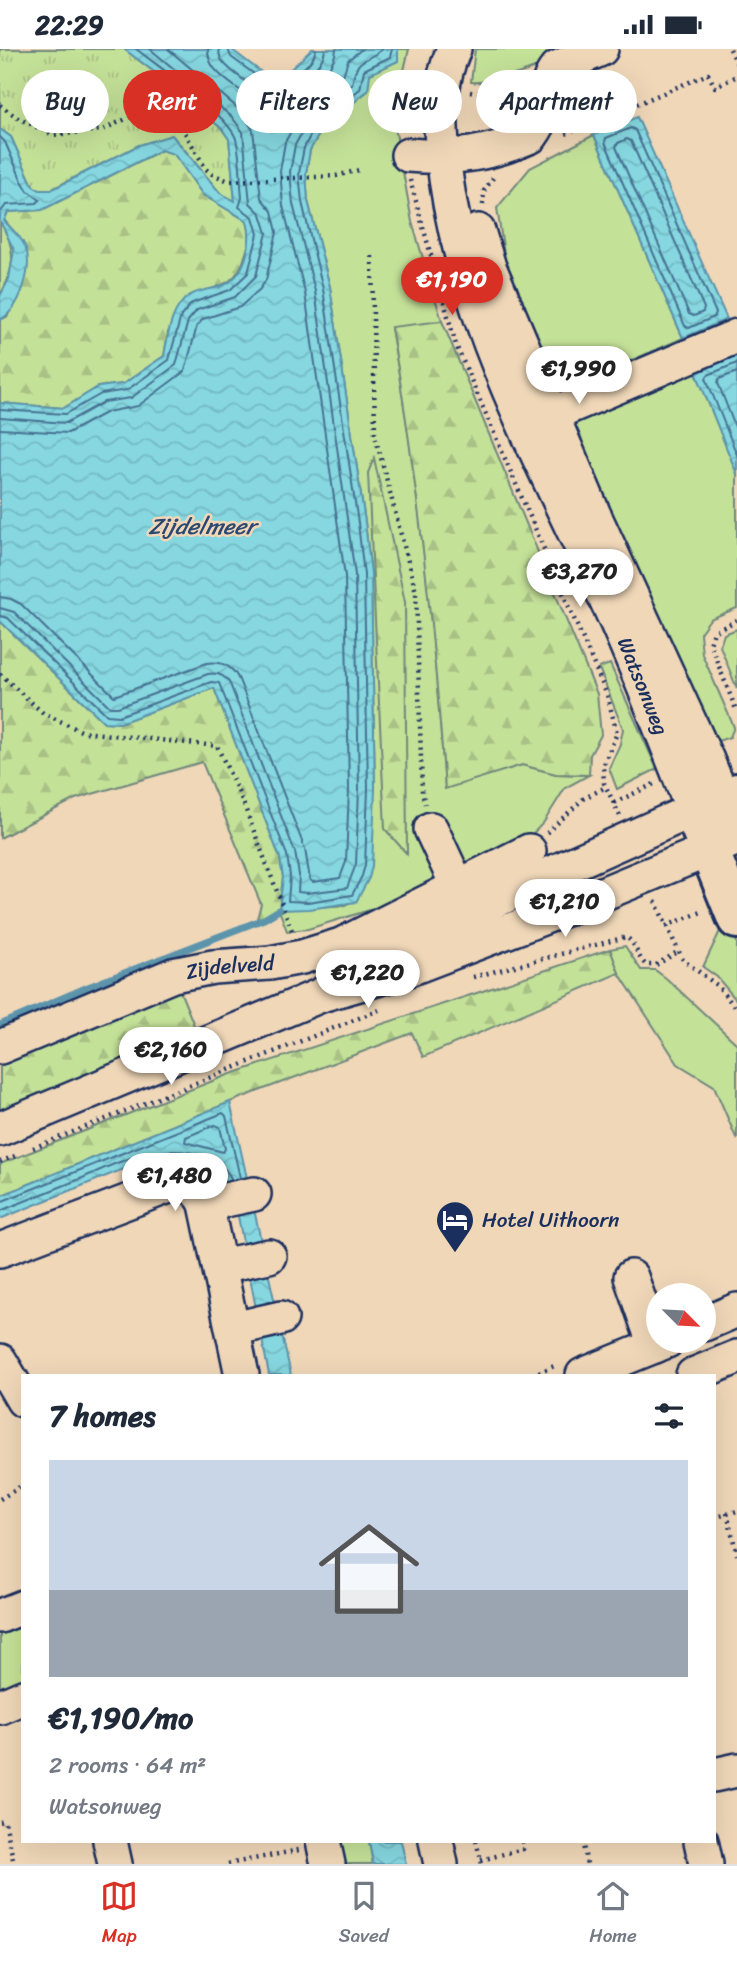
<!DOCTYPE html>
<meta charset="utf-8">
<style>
:root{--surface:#fff;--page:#f6f6f7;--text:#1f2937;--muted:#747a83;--line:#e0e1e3;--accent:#d93025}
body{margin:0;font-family:Sriracha,sans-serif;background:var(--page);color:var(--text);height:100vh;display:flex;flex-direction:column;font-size:26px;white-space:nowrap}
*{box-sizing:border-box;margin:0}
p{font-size:23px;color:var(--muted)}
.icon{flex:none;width:38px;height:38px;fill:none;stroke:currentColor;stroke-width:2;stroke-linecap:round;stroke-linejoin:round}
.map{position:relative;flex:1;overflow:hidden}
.sheet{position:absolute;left:21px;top:1325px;width:695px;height:469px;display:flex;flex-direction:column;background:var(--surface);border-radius:0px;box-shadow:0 7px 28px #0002}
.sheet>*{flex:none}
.hud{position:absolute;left:21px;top:21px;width:696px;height:63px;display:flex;gap:14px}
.needle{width:46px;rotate:114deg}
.controls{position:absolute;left:646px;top:1234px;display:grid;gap:14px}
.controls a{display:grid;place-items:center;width:70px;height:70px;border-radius:50%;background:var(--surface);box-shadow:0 7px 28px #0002;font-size:35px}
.price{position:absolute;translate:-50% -60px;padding:0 16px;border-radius:24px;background:#fff;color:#222;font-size:23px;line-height:46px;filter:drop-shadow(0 2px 4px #0008)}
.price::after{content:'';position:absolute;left:50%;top:42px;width:21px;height:16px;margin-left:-10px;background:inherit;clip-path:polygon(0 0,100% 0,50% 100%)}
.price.on{background:var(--accent);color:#fff}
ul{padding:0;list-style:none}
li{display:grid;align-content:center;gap:14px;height:371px;padding:0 28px}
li+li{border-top:2px solid var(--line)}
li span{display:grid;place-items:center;height:217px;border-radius:0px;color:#555}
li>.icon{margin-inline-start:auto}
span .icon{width:126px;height:126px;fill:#fffc;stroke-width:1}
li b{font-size:30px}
h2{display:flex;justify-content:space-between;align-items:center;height:84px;padding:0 28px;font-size:30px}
.pill{padding:0 24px;border-radius:32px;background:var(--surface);box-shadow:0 7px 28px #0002;font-size:24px;line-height:63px}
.pill.on{background:var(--accent);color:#fff}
.status{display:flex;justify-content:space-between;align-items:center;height:49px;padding:0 35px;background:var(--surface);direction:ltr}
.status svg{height:19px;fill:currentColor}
.tab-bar{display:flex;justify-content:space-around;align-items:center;height:98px;border-top:2px solid var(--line);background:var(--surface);font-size:19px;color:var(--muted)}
.tab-bar a{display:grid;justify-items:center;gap:4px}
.tab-bar .on{color:var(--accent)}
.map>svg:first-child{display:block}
.green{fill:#c4e198;stroke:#70887b;stroke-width:2}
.forest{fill:url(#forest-firs);stroke:#70887b;stroke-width:2}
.park{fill:url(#park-tufts);stroke:#70887b;stroke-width:2}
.water{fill:url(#water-waves);stroke:#5b94ac;stroke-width:2}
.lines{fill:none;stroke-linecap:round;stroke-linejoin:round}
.shore{stroke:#467292;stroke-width:2}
.stream{stroke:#5b94ac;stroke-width:7}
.minor-casing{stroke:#1b2f5e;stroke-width:38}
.major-casing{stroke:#1b2f5e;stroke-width:44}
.path{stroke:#1b2f5e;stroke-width:4.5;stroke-dasharray:2 5;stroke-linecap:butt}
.minor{stroke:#f0d7b8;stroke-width:33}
.major{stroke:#f0d7b8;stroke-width:38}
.labels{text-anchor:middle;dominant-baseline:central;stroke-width:5;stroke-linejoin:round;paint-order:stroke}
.street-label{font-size:21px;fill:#1b2f5e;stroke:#f0d7b8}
.poi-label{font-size:21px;fill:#1b2f5e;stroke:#f0d7b8;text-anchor:start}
.water-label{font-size:23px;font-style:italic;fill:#2b4872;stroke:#f0d7b8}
</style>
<div class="status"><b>22:29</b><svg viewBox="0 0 49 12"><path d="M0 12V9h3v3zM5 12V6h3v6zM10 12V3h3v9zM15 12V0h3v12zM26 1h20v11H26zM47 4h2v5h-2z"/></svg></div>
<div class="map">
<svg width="737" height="1815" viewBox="0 0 737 1815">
<defs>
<pattern id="forest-firs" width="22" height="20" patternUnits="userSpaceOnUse" patternTransform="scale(1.75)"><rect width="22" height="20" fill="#c4e198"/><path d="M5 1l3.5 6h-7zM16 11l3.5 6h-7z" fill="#a8c185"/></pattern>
<pattern id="park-tufts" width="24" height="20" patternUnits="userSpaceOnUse" patternTransform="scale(1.75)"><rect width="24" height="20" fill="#c4e198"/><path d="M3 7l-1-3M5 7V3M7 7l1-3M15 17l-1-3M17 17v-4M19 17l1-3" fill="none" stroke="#a8c185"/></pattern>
<pattern id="water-waves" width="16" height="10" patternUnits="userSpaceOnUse" patternTransform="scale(1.75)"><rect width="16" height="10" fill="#86d7e0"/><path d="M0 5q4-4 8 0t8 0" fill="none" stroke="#73b9c3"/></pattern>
</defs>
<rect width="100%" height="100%" fill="#f0d7b8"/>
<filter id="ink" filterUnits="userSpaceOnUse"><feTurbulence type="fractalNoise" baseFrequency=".0143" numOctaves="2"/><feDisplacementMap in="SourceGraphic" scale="14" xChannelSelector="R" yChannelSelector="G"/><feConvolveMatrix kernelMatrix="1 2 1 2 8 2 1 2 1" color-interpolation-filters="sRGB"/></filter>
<g filter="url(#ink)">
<path class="green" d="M 398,0 L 409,0 L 399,43 L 395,78 L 412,173 L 442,272 L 391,279 C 419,431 434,585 445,739 L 522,716 L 556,725 L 589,726 L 565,739 L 544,773 L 526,792 L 389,855 L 308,880 L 287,882 L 279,861 L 347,856 L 375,740 L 371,525 L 365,473 L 330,238 L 308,152 L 306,124 L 310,101 L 321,82 L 333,70 L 351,57 L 370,25 L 397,12 Z
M 475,0 L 580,0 C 552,13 501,35 471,33 Z
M 594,86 L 683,289 L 561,342 L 505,211 L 497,159 L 530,119 Z
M 0,172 C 17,200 15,219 0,247 Z
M 696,323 L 737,425 L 737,559 L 710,570 L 700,584 L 702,605 L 734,678 L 730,688 L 718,692 L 712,690 L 572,376 Z
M 737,580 L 737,640 L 720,597 L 724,585 Z
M 610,615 L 657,720 L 617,740 L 609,719 L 620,695 L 623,680 L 599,619 Z
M 728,865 L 737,894 L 737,952 L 717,928 L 703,918 Z
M 625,897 L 641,921 L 655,921 L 667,930 L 737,995 L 737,1091 L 714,1037 L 678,1015 L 619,924 L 610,900 Z
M 23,1573 L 23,1636 L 0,1646 L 0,1583 Z
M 339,1792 L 369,1792 L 373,1815 L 343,1815 Z"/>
<path class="forest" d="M 162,101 L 174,105 L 203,146 L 247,172 C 251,185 250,192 246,204 C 237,238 219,237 189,247 L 168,283 L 164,307 L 123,335 L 98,338 L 64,359 L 0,354 L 0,271 L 8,267 L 22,192 L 4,171 L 8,163 L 42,161 Z
M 442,272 L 597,645 L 601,686 L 590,706 L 589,726 L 556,725 L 522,716 L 445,740 C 434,585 418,431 391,278 Z
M 374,409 L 405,553 L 407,805 L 385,780 L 368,424 Z
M 0,572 L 104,673 L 120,674 L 214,639 L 280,809 L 283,828 L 279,861 L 256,873 L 261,855 L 202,713 L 75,750 L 0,789 Z
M 610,900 L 619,924 L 423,1008 L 412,984 L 230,1053 L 0,1147 L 0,1115 L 228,1026 Z
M 180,942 L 196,981 L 0,1063 L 0,1017 Z"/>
<path class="park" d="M 0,0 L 124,0 L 174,38 L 222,80 L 229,90 L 235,153 L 220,144 L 180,95 L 139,96 L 50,141 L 40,141 L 33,137 L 11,88 L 0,80 Z"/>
<path class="water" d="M 124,0 L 231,0 L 269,29 L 291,20 L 312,0 L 398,0 L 398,12 L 370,25 L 368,42 L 333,70 L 321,82 L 310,101 L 306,124 L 308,152 L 330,238 L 365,473 L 371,525 L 375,740 L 372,817 L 369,829 L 356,853 L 309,860 L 279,861 L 283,828 L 280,809 L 214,639 L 120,674 L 104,673 L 0,572 L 0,354 L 64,359 L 98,338 L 123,335 L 164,307 C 168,287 170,260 189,247 C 199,240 215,241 226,235 C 246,224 253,193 247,172 L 203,146 L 174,105 L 161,101 L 42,161 L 8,163 L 4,172 C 11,179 21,188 25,197 C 34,219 20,260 0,271 L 0,247 L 9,230 L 14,201 L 0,172 L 0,80 L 11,88 L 33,137 L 40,141 L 51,141 L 139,96 L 172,86 L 220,144 L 235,152 L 229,90 L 222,80 L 174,38 Z
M 637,68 L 727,270 L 683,289 L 594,86 Z
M 737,306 L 737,425 L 696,323 Z
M 230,1053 L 291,1326 L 269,1326 L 237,1162 L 221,1124 L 210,1116 L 185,1110 L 159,1110 L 136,1115 L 0,1170 L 0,1147 Z
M 369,1792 L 401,1792 L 406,1815 L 373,1815 Z"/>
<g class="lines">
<path class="shore" d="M 208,0 C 208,6 209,11 212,16 C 219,28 256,55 269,55 C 294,56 335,25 336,0
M 219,0 C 219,5 219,6 221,10 C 226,19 260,45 269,45 C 288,45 324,19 325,0
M 228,0 L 231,8 L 269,36 C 286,32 313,19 316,0
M 631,79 L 635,81 L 716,264 L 714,268 L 689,279 L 685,277 L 605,93 L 606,89 Z
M 0,88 L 5,93 L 22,132 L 28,142 L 40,151 L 37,154 L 6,156 L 0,164
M 627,90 L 631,92 L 704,259 L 703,263 L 694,267 L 689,265 L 616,98 L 618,94 Z
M 737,314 L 708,326 L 706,329 L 737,406
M 737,323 L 719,330 L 718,334 L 737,383
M 0,361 L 66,365 L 101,345 L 127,341 L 169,311 L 181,267 L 192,254 L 230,241 L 248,224 L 258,185 L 253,168 L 239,158 L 242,149 C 240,130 241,108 236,90 C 230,68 157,16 136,0
M 0,369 L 66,374 L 104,353 L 131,349 L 176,316 L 188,272 L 197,261 L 235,248 L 256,227 L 267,184 L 261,165 L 250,154 L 243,83 L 232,68 L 150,0
M 0,380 L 68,384 L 107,363 L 138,357 L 185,322 L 197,277 L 203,270 L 240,258 L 260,240 L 266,231 L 277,183 L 272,162 L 261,149 L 253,81 L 240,61 L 168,0
M 0,548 L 11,550 L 21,555 L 114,647 L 207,614 C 222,612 233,618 239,631 L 305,800 L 310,831 L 313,833 L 340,829 L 346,813 L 349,740 L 345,527 L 305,244 L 283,157 L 280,122 L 285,93 L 299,68 L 314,51 L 342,30 L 348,11 L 362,0
M 0,559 L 14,563 L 110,658 L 118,658 L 208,625 C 218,623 225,626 230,635 L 295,803 L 299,826 L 298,843 L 307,844 L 347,839 L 356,815 L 359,740 L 355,526 L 315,242 L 293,155 L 290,123 L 295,96 L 308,73 L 323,57 L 352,35 C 358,6 362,16 383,0
M 0,567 L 8,569 L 107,666 L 119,667 L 211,633 L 219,634 L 287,806 L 290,827 L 288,852 L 308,853 L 352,846 L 362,827 L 365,816 L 368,740 L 364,526 L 358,474 L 323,240 L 302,153 L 299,124 L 304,99 L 310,87 L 328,65 L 360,40 L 364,21 L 390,8 L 392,0
M 215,1076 L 220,1078 L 225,1100 L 223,1103 L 185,1093 L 186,1088 Z
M 0,1153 L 223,1064 L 226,1067 L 240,1129
M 0,1162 C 25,1152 50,1142 75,1132 C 95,1124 115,1113 135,1108 C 167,1099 216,1097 232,1131"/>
<path class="stream" d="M 0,976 L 88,938 L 264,870 L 279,861"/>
<defs>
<g id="minor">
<path d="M 408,106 C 454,110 488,106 531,87 C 537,79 544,66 546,56 C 550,42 546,31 557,19 L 601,0"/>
<path d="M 478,182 L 489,218 L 594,466 L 707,711 L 737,784"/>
<path d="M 533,373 L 737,287"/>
<path d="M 431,780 L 458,838"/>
<path d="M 321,946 L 393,902 L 552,824 L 693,761 C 668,698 644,635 617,574 C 550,425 458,268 443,104 C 439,68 439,33 454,0"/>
<path id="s1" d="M 0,998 L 173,926 L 213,918 L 270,914 L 302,908 L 341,896 L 529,802"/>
<path d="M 0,1080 L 321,946 L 401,923 L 568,859 L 733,791"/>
<path d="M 206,1155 L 254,1145"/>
<path d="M 0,1201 L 174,1135 C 191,1136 199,1140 206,1155 L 242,1326"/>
<path d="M 220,1217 L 269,1207"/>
<path d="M 631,1228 L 655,1297"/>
<path d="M 704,1275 L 737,1261"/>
<path d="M 233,1280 L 281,1269"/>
<path d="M 0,1312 L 23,1351"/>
<path d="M 583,1326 L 667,1292"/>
<path d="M 693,1326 L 737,1308"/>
<path d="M 0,1567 L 23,1558"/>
<path d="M 0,1658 L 23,1648"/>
<path d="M 714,1726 L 737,1721"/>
<path d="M 110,1792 L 115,1815"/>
<path d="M 323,1792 L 328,1815"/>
<path d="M 436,1792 L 441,1815"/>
<path d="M 701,1792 L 706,1815"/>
</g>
<path id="major" d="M 737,744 L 693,761 L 737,870"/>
</defs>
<use href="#minor" class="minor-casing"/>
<use href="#major" class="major-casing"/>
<path class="path" d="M 730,0 L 737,15
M 470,43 C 489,46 505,43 523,36
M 575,50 L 587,77
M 0,56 L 16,68 L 53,86 L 102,81 L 139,64 L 171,71 L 184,82 L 206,120 L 212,125 L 229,132 L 336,127 L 359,121
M 408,81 L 411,58
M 566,85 L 708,25 L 715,38 L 737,27
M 410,131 L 456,296 L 607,646 L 617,684 L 603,717 L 604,734 L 620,767
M 483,156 L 484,142 L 493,129
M 372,207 L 375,386 L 416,543 L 422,743 L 425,755
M 737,571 L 714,583 L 710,595 L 737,663
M 0,625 L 43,664 L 83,683 L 217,697 L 242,751 L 293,884
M 614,754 L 654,735
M 547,784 L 583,750 L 606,738
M 655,852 L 683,911 L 718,937 L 737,961
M 666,877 L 704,862
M 473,928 L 626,888 C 636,894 637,908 646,916 L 656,916 L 679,902
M 33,1099 L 379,961
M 0,1113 L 15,1107
M 532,1326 L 557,1316
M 0,1450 L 23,1436
M 727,1464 L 737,1506
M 714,1469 L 737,1462
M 0,1773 L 5,1772 L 14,1815
M 476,1792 L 482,1815
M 582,1792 L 587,1815
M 481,1811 L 523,1800 L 522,1792
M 228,1815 L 299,1801"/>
<use href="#minor" class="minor"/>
<use href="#major" class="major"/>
</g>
</g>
<defs>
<symbol id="hotel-pin" viewBox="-11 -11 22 30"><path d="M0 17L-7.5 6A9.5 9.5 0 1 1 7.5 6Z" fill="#1b2f5e" stroke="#f0d7b8"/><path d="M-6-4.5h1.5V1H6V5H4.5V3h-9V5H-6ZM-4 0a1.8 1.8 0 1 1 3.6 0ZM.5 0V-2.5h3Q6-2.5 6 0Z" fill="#fff"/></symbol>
</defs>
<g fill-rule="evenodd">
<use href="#hotel-pin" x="433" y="1149" width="44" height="60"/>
</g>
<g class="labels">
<g class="street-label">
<text transform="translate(643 637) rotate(68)">Watsonweg</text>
<text stroke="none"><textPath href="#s1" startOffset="245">Zijdelveld</textPath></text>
</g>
<g class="poi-label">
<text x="482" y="1171">Hotel Uithoorn</text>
</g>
<g class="water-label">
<text x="202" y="477">Zijdelmeer</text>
</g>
</g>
</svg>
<div class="controls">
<a><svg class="needle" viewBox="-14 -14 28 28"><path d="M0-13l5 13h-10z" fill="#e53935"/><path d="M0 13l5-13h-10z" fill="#747a83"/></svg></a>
</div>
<b class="price on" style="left:452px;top:268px">€1,190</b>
<b class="price" style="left:579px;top:357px">€1,990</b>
<b class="price" style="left:580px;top:560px">€3,270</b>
<b class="price" style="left:565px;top:890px">€1,210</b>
<b class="price" style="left:368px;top:961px">€1,220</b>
<b class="price" style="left:171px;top:1038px">€2,160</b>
<b class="price" style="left:175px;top:1164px">€1,480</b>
<div class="hud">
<a class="pill">Buy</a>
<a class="pill on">Rent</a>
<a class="pill">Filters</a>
<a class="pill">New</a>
<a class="pill">Apartment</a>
</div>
<section class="sheet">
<h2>7 homes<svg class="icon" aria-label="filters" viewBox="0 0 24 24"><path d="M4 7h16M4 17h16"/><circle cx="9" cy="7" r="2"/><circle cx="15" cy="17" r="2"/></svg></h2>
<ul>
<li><span style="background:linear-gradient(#c9d6e8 60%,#9aa5b1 0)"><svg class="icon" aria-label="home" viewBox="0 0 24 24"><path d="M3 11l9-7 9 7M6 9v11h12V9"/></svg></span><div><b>€1,190/mo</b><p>2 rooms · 64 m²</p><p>Watsonweg</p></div></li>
</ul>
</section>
</div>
<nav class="tab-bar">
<a class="on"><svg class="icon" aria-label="map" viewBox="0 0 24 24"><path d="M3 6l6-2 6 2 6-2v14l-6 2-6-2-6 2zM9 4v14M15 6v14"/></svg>Map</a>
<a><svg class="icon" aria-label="saved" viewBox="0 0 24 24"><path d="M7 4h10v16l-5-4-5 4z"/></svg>Saved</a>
<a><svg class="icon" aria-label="home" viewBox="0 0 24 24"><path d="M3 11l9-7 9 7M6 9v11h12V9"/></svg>Home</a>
</nav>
